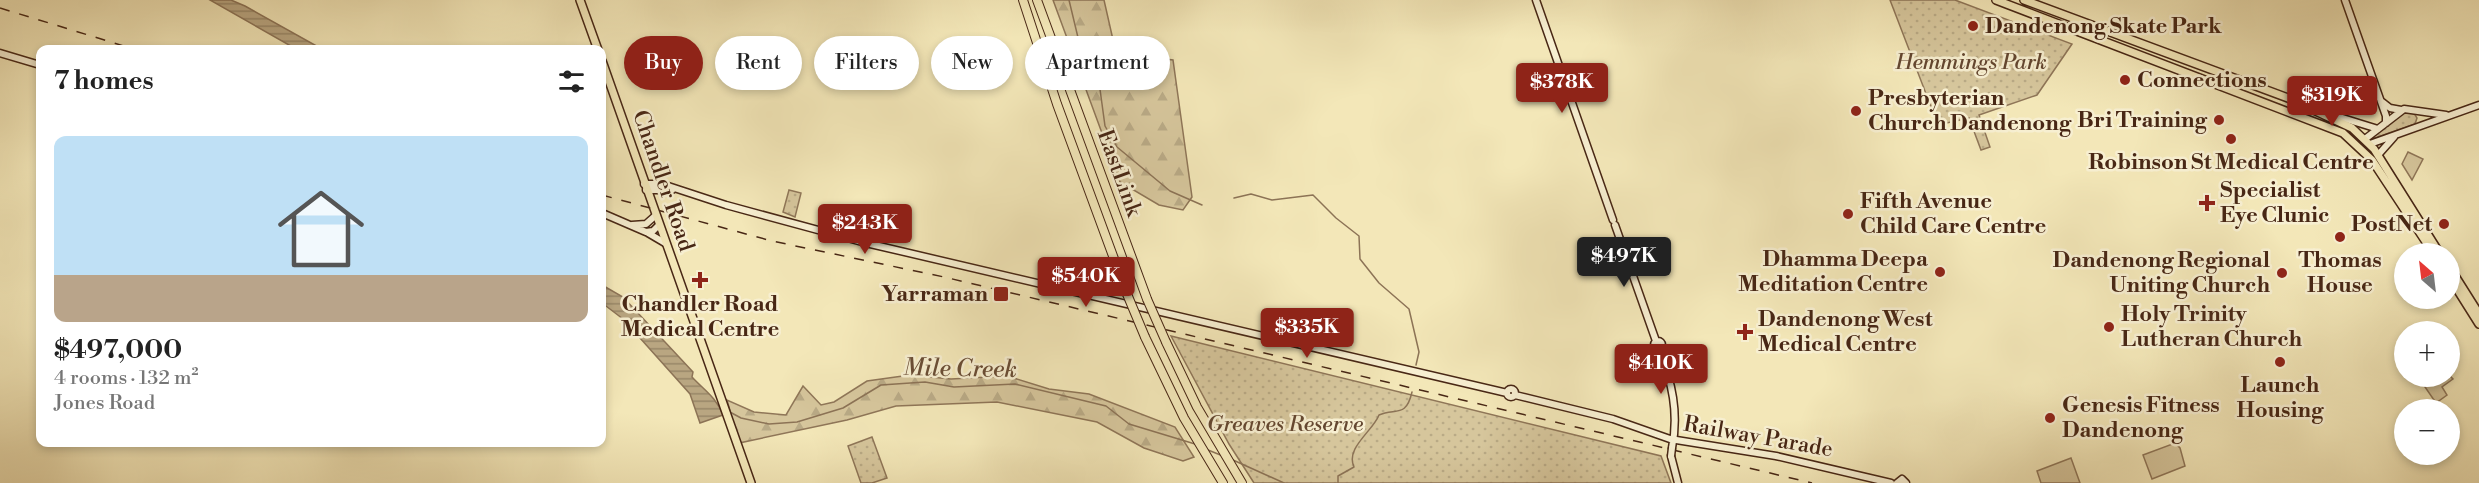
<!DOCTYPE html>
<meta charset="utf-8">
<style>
:root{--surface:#fff;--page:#f6f6f6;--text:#222;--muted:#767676;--accent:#8f2418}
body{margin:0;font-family:"Libre Bodoni",serif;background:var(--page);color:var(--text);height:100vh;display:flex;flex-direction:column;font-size:22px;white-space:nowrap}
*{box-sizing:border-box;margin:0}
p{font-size:20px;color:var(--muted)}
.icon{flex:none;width:33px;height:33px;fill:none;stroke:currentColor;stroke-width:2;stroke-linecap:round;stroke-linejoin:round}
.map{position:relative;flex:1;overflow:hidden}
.side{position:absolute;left:36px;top:45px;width:570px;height:402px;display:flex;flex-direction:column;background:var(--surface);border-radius:12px;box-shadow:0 3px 9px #0003}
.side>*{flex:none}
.hud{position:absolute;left:624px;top:36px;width:570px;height:54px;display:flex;gap:12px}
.needle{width:39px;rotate:332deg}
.tools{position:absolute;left:2394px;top:243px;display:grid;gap:12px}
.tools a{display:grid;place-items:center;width:66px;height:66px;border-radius:50%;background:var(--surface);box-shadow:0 3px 9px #0003;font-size:30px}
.price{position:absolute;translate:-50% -51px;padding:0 14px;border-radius:6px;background:var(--accent);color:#fff;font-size:20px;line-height:39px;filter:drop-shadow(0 2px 3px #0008)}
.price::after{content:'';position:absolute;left:50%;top:36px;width:18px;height:14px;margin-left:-9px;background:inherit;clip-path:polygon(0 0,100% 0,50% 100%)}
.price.selected{background:#222;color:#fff}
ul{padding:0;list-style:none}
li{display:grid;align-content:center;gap:12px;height:318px;padding:0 18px}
li span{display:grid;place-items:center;height:186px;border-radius:12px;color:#555}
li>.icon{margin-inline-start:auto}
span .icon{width:108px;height:108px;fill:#fffc;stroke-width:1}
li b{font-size:26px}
h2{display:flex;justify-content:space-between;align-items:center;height:72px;padding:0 18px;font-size:26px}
.pill{padding:0 21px;border-radius:27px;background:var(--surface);box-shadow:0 3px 9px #0003;font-size:21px;line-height:54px}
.pill.selected{background:var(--accent);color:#fff}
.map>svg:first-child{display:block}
.grass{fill:#d6c69c;stroke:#8f7658;stroke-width:1.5}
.forest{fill:url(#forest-firs);stroke:#8f7658;stroke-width:1.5}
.park{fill:url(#park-dots);stroke:#8f7658;stroke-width:1.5}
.water{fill:url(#water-rules);stroke:#8c7356;stroke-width:1.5}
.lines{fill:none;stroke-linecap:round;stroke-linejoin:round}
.stream{stroke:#8c7356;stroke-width:1.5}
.secondary-casing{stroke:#482715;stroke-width:9}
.primary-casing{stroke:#482715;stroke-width:10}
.trunk-casing{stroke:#482715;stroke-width:10}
.motorway-casing{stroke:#482715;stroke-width:10}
.secondary{stroke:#f7efd1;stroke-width:6}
.primary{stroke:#f3e7b8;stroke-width:7}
.trunk{stroke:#f3e7b8;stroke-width:7}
.motorway{stroke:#f3e7b8;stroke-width:8}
.rail{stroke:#482715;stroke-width:1.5;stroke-dasharray:10 10;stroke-linecap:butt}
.secondary-bridge-casing{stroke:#482715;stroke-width:9;stroke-linecap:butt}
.motorway-bridge-casing{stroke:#482715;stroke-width:10;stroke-linecap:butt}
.secondary-bridge{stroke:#f7efd1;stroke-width:6}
.motorway-bridge{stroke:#f3e7b8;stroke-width:8}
.poi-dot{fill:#8f2418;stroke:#f7efd1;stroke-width:2}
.labels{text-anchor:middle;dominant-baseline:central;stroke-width:5;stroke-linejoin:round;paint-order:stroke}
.poi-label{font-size:22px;font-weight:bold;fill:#482715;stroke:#f7efd1;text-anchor:start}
.park-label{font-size:22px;font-style:italic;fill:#644730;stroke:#f7efd1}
.street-label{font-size:22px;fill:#482715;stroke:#f7efd1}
.water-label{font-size:24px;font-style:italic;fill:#6a4d35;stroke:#f7efd1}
</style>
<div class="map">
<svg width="2479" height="483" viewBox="0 0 2479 483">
<defs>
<pattern id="forest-firs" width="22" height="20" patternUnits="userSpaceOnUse" patternTransform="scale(1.5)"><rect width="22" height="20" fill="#d6c69c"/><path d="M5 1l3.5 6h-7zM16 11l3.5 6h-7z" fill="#b9aa86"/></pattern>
<pattern id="park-dots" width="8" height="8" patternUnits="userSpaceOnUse" patternTransform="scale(1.5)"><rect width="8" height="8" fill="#d6c69c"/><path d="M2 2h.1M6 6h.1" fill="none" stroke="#b9aa86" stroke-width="1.8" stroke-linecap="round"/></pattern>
<pattern id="water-rules" width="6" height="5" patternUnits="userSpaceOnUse" patternTransform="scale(1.5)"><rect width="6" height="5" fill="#b9a681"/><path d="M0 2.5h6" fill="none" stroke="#988768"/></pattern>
</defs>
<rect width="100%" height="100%" fill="#f3e7b8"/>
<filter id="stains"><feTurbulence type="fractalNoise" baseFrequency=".00333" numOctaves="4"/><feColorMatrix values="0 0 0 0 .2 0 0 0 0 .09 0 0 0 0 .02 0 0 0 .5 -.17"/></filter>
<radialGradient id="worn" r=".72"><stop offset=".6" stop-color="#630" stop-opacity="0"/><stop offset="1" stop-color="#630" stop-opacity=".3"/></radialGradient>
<path class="grass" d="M 2408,152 L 2423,159 L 2412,180 L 2402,164 Z
M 2450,376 L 2453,379 L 2442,387 L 2447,395 L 2436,403 L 2425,387 L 2442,377 Z
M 2175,443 L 2180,448 L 2185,466 L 2152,479 L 2143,455 Z
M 2071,458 L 2080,483 L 2041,483 L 2037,471 Z"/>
<path class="forest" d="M 1053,0 L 1104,0 L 1116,53 L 1173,60 L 1192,197 L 1183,210 L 1159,205 L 1120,182 Z
M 910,375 L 951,379 L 1007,376 L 1049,389 L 1089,394 L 1175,427 L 1194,457 L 1183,461 L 1144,448 L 1097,422 L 997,402 L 896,406 L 847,420 L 739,443 L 727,400 L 754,412 L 786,415 L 803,386 L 821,405 L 834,402 L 867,381 Z"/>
<path class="park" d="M 1890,0 L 1955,0 L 2072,44 L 2037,95 L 1979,115 L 1990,147 L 1981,150 L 1969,118 L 1938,125 Z
M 2403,112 L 2414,113 L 2417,118 L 2415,124 L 2375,138 L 2374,136 Z
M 789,190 L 801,193 L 795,217 L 783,212 Z
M 1171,336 L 1661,456 L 1671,483 L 1254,483 L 1229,444 Z
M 872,437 L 887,478 L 872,483 L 861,483 L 848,446 Z"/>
<path class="water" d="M 210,0 L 231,0 L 245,6 L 322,49 L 296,49 Z
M 602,285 L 623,297 L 693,372 L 692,377 C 705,391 716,397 723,415 L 700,423 L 690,394 L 623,319 L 602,303 Z"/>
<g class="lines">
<path class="stream" d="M 1069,0 L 1081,50 L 1093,67 L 1099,82 L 1105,126 L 1117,147 L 1170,191 L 1202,205
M 1234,198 L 1251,194 L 1272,200 L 1313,195 L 1336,218 L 1359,236 L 1360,259 L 1379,283 L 1409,309 L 1419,352 L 1416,365
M 728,411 L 741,418 L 769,424 L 797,422 L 843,408 L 881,385 L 925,382 L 954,387 L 1015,384 L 1106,406 L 1129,424 L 1195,444
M 1208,450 L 1223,456
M 1233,460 L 1284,483
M 1338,483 L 1338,476 L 1354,467 C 1345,448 1373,431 1379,415 C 1396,408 1406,418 1412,392"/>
<defs>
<path id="secondary" d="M 1536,0 L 1613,220
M 2345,0 L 2386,116 L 2386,123
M 0,53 L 40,65
M 2381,101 L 2390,108 L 2401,110
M 2320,111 L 2378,129
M 2365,139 L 2404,109 L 2446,115
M 2370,144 L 2479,105
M 2378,155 L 2394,137
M 644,184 L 662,184 L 726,205 L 866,243 L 1507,393
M 646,190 L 672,190
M 602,213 L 646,232 L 653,231 L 659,225
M 632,225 L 646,224 L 655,216
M 1615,225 L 1656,341
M 648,233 L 665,243
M1654 345a4 4 0 1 1 8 0a4 4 0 1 1-8 0Z
M 1659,349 C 1672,382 1679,413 1672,448
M1507 393a4 4 0 1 1 8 0a4 4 0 1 1-8 0Z
M 1515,395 L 1613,419 L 1670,439 L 1776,456 L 1891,483
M 1671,456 L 1678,483
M 1897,483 L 1902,479 L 1906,483"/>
<path id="primary" d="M 580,0 L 598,50
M 602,61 L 751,483"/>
<path id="trunk" d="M 1996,0 L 2343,133 L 2372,160 L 2434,254
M 2024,0 L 2288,98 L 2352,128 L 2374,149 L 2440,254
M 2450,268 L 2479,314
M 2450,278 L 2479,324"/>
<path id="motorway" d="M 1023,0 L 1057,104 L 1127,294
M 1037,0 L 1147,299
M 1145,337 L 1184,418 L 1223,483
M 1166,342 L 1197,407 L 1242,483"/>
</defs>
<use href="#secondary" class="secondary-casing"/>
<use href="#primary" class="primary-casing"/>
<use href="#trunk" class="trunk-casing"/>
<use href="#motorway" class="motorway-casing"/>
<use href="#secondary" class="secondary"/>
<use href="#primary" class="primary"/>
<use href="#trunk" class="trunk"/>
<use href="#motorway" class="motorway"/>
<path class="rail" d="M 0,8 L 137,50
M 602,195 L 772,241 L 944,277 L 1812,483"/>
<defs>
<path id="secondary-bridge" d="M 1671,456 L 1672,448"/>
<path id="motorway-bridge" d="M 1127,294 L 1145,337
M 1147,299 L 1166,342"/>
</defs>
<use href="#secondary-bridge" class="secondary-bridge-casing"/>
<use href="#motorway-bridge" class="motorway-bridge-casing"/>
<use href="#secondary-bridge" class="secondary-bridge"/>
<use href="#motorway-bridge" class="motorway-bridge"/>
</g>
<g class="poi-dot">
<circle cx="1973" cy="26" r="6"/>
<circle cx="2125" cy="80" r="6"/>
<circle cx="1856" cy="111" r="6"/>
<circle cx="2219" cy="120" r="6"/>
<circle cx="2231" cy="139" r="6"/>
<path d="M2204 194h6v6h6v6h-6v6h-6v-6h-6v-6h6z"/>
<circle cx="1848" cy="214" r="6"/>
<circle cx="2444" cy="224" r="6"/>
<circle cx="2340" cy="237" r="6"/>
<circle cx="1940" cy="272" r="6"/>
<circle cx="2282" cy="273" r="6"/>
<path d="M697 271h6v6h6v6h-6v6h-6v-6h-6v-6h6z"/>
<rect x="993" y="286" width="16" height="16" rx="3"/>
<circle cx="2109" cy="327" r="6"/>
<path d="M1742 323h6v6h6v6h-6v6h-6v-6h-6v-6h6z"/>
<circle cx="2280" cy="362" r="6"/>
<circle cx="2050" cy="418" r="6"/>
</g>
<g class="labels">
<g class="poi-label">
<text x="1985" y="26">Dandenong Skate Park</text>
<text x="2137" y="80">Connections</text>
<text x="1868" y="98">Presbyterian<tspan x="1868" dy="25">Church Dandenong</tspan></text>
<text x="2207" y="120" text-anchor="end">Bri Training</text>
<text x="2231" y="162" text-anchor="middle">Robinson St Medical Centre</text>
<text x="2220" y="190">Specialist<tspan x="2220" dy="25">Eye Clunic</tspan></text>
<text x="1860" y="201">Fifth Avenue<tspan x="1860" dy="25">Child Care Centre</tspan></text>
<text x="2432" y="224" text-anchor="end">PostNet</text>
<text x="1928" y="259" text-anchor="end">Dhamma Deepa<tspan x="1928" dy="25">Meditation Centre</tspan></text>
<text x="2270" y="260" text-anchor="end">Dandenong Regional<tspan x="2270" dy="25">Uniting Church</tspan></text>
<text x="2340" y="260" text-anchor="middle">Thomas<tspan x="2340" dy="25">House</tspan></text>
<text x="988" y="294" text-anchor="end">Yarraman</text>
<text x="700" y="304" text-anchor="middle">Chandler Road<tspan x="700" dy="25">Medical Centre</tspan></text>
<text x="2121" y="314">Holy Trinity<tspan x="2121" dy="25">Lutheran Church</tspan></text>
<text x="1758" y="319">Dandenong West<tspan x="1758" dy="25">Medical Centre</tspan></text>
<text x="2280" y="385" text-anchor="middle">Launch<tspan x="2280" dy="25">Housing</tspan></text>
<text x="2062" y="405">Genesis Fitness<tspan x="2062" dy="25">Dandenong</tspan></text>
</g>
<g class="park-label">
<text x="1971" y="62">Hemmings Park</text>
<text x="1285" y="424">Greaves Reserve</text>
</g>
<g class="street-label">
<text transform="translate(1119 173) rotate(70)">EastLink</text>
<text transform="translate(663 181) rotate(71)">Chandler Road</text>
<text transform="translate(1758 437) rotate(10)">Railway Parade</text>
</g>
<g class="water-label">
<text transform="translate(960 369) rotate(1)">Mile Creek</text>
</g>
</g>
<rect width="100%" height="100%" filter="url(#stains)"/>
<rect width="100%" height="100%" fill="url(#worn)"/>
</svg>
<div class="tools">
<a><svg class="needle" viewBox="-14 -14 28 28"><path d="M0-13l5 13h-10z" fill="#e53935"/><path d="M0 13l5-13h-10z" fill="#767676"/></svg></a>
<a>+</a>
<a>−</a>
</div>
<b class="price" style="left:1562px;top:114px">$378K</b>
<b class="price" style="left:2332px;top:127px">$319K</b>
<b class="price" style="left:865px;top:255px">$243K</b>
<b class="price selected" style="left:1624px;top:288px">$497K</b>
<b class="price" style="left:1086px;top:308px">$540K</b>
<b class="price" style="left:1307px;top:359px">$335K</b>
<b class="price" style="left:1661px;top:395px">$410K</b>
<div class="hud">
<a class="pill selected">Buy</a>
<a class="pill">Rent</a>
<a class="pill">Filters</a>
<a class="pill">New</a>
<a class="pill">Apartment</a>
</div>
<section class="side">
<h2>7 homes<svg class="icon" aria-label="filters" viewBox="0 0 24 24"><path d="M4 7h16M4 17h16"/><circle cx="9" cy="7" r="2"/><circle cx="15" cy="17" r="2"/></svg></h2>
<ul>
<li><span style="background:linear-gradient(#bfe0f5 75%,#b9a48a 0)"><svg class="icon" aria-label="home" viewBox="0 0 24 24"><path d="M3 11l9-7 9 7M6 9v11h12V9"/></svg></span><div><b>$497,000</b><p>4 rooms · 132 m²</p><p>Jones Road</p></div></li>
</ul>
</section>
</div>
